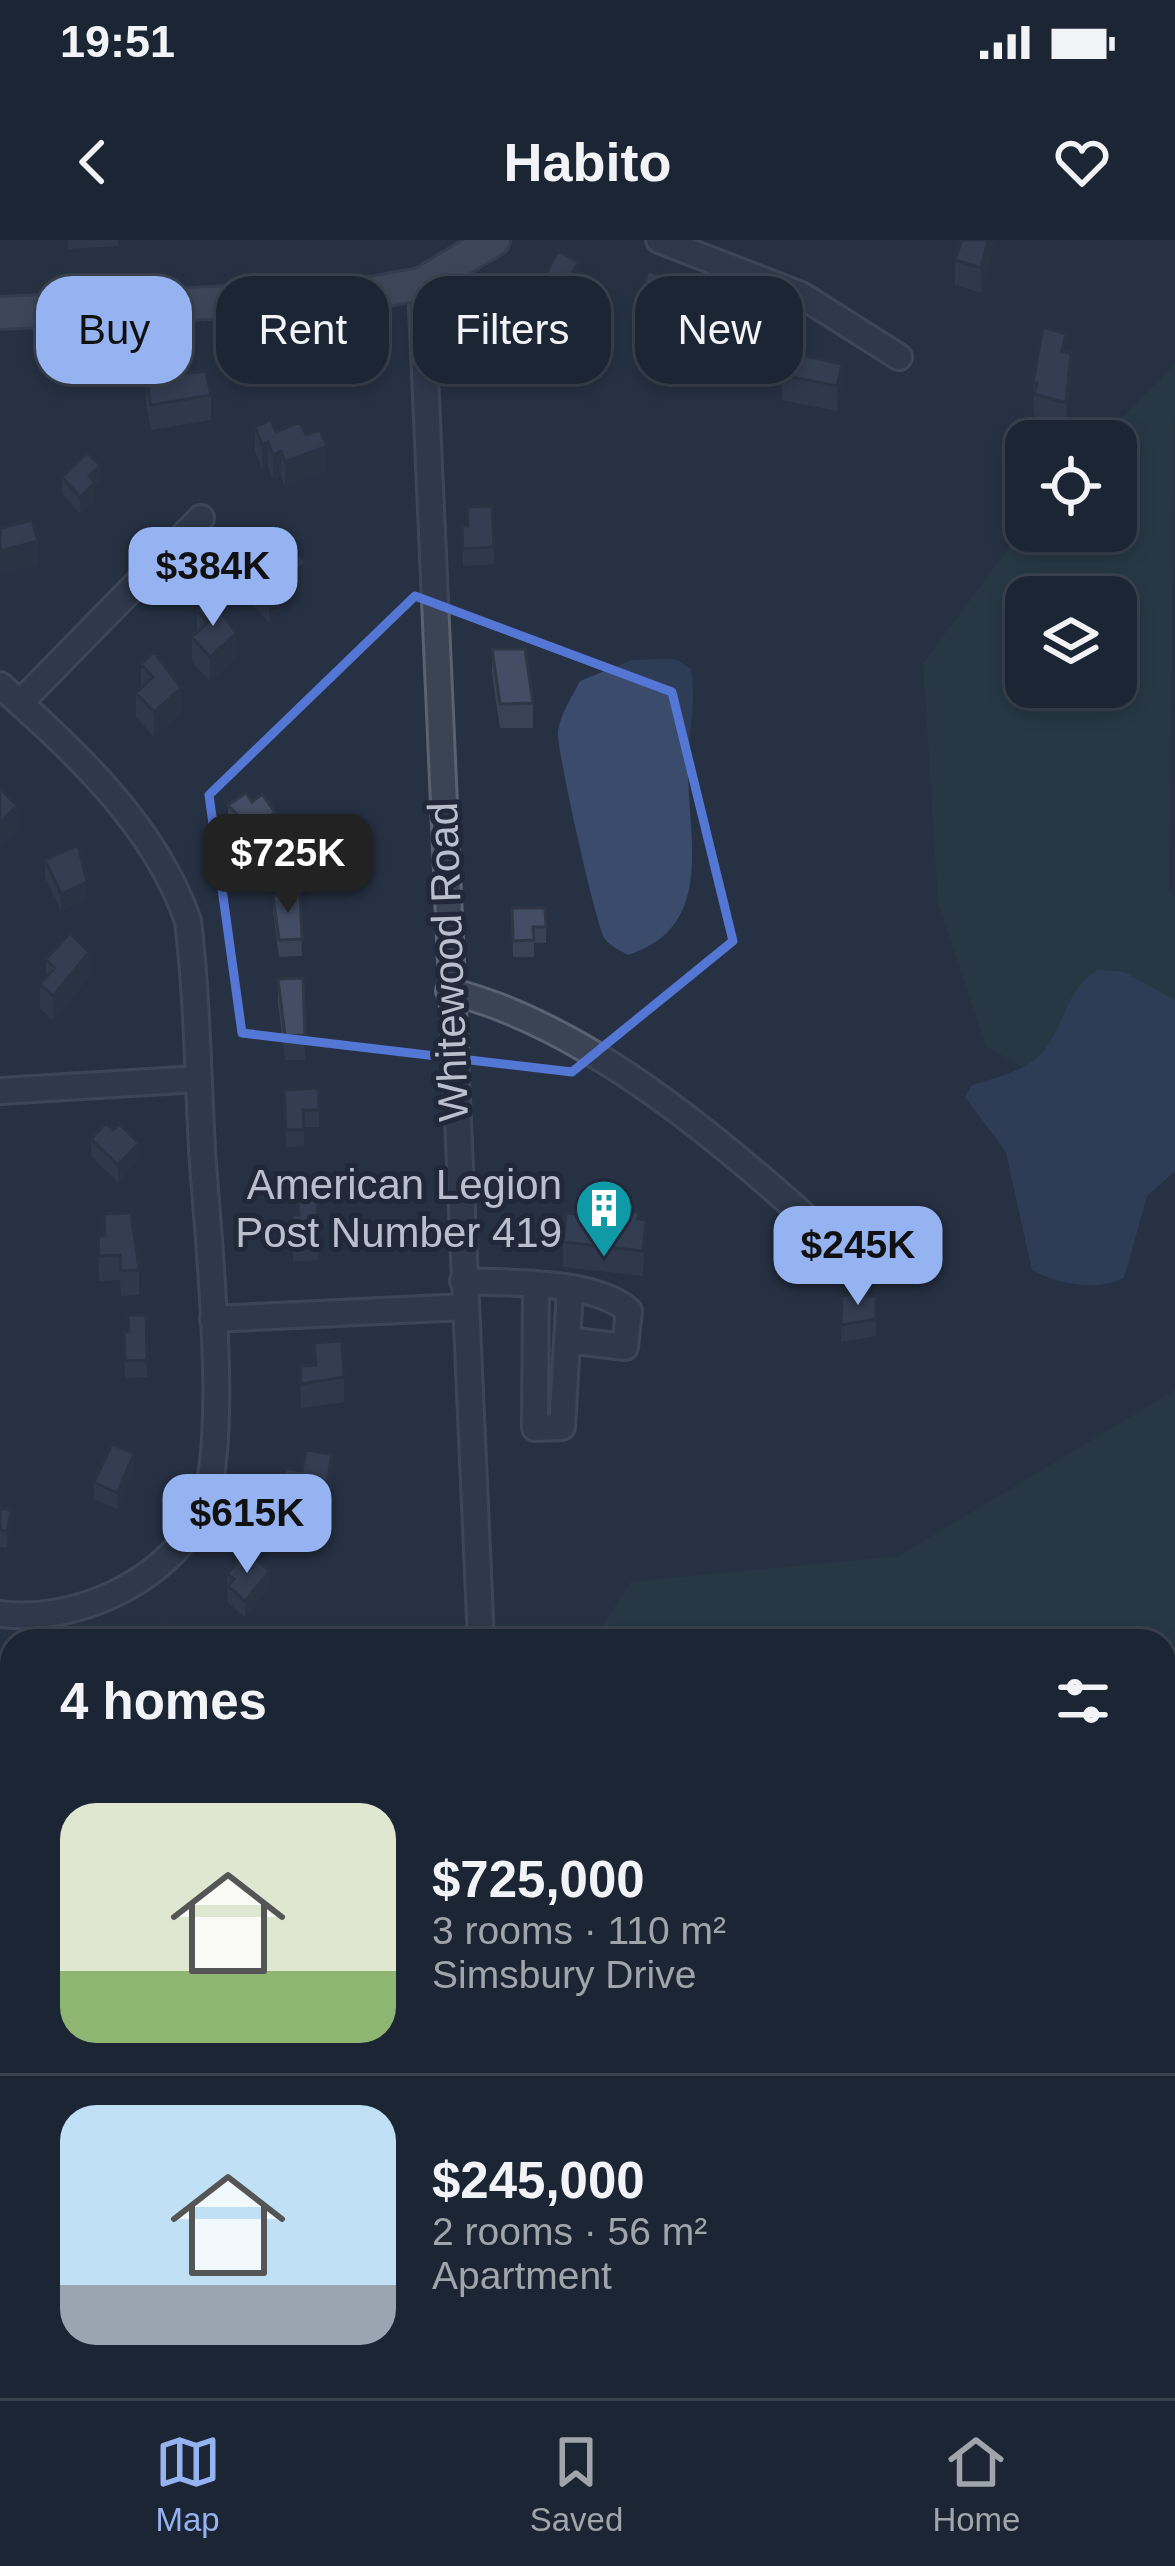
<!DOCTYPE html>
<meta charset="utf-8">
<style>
:root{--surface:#1c2533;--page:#252d3b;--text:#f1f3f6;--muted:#a0a5ac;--line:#3a424e;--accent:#95b2f1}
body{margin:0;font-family:Arial,sans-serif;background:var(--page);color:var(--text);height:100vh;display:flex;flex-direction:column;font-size:45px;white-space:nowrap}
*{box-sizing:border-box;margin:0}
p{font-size:39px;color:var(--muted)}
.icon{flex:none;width:66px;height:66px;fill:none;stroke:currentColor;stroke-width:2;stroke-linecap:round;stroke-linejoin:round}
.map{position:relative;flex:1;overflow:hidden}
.drawer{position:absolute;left:0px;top:1389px;width:1176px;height:771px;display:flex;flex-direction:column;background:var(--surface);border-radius:36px 36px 0 0;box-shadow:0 6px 18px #0003,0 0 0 3px var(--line)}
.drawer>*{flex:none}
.guide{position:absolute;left:36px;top:36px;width:1104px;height:108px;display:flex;gap:24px}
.tools{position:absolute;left:1005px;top:180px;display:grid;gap:24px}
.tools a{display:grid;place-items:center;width:132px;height:132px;border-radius:24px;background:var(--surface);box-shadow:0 6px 18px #0003,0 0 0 3px var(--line);font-size:60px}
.price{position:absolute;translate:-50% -102px;padding:0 27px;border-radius:24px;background:var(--accent);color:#111;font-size:39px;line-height:78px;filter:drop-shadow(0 3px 6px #0008)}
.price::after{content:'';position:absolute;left:50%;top:72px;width:36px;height:27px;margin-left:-18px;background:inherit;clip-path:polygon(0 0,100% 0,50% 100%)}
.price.on{background:#222;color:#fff}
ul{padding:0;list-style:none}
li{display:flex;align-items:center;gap:36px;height:300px;padding:0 60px}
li+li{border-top:3px solid var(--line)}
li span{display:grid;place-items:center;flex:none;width:336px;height:240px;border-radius:36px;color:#555}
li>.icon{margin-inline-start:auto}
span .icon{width:144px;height:144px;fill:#fffc;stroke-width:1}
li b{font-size:51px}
h2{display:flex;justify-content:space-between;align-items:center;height:144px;padding:0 60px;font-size:51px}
.pill{padding:0 42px;border-radius:36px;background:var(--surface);box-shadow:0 6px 18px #0003,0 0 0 3px var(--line);font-size:42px;line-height:108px}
.pill.on{background:var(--accent);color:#111}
.status{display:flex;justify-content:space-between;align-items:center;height:84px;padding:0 60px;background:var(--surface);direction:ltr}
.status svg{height:33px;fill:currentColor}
header{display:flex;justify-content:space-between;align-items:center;height:156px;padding:0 60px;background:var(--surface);font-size:54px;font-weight:800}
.tabs{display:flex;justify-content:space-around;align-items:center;height:168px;border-top:3px solid var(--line);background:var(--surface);font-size:33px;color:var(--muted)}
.tabs a{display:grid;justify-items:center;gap:6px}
.tabs .on{color:var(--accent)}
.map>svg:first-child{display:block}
.green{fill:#294045;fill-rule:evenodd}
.water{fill:#3a4b6c}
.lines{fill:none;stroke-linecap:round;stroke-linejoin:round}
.stream{stroke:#3a4b6c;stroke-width:4.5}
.minor-casing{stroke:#5a6171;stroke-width:30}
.major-casing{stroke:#454c5d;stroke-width:36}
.path{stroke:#475d61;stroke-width:3;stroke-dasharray:9 9;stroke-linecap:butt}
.minor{stroke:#3b4454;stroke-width:24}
.major{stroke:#596274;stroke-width:30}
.wall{fill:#3a4356}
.shaded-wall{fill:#2f3746}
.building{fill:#434e64;stroke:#2f3746;stroke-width:3}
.marked{fill:none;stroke:#5476d4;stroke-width:9;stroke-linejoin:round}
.labels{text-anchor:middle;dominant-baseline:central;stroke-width:10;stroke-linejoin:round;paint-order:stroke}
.street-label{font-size:42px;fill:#b9bfcd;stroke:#202839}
.poi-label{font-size:42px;fill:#b9bfcd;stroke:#202839;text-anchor:end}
</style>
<div class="status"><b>19:51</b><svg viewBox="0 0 49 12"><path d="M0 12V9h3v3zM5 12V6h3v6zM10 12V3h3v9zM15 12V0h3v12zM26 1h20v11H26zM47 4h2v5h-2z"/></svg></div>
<header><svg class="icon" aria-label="back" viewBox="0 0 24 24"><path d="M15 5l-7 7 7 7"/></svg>Habito<svg class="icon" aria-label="heart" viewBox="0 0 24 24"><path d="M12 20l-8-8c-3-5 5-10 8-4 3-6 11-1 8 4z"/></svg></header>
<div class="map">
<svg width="1175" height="2158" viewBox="0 0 1175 2158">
<rect width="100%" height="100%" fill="#263144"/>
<path class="green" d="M 1175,124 L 1169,652 L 1175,657 L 1175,831 L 1123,885 L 986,806 L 938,662 L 923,423 L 1026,285 L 1026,291 L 1116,291 L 1116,201 L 1099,201 ZM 1026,357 L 1116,357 L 1116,447 L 1026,447 Z
M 1175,1150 L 1175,1965 L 1164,1955 L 1164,1401 L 592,1401 L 631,1342 L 899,1316 Z
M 0,1725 L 12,1726 L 12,2006 L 0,2012 Z
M 131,2148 L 381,2148 L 376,2158 L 124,2158 Z"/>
<path class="water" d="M 675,419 L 691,429 C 697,463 687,497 688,532 C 689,602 714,688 628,715 C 621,711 610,706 605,699 C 596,686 556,507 558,492 C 560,474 572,457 580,441 L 632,420 Z
M 1098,730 L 1124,732 L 1175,760 L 1175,931 L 1147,956 L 1124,1038 C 1097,1051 1059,1045 1032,1030 L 1006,912 L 965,857 L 971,846 C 996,837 1030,831 1046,808 C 1065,782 1068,747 1098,730 Z"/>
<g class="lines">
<path class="stream" d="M 1164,1548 L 1175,1546
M 294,2158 L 299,2148"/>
<defs>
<path id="minor" d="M 659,0 L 801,55 L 899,117
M 421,44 L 481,1401
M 0,445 C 74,511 155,585 188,681 C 197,756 198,833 202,909 C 207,990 232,1206 201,1273 C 168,1342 74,1384 0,1374
M 20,463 L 201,278
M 449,751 C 595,787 737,915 848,1015
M 0,851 L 198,839
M 463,1041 C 507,1043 596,1040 629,1071 L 625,1107 L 567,1100
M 536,1044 L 535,1188 L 562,1187 L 570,1050
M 213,1079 L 465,1067
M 517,2148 L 518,2158"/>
<path id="major" d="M 0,73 L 355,56 L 421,44 L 494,0"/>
</defs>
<use href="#minor" class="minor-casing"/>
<use href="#major" class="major-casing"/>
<path class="path" d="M 0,1847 L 12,1848
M 0,1962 L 12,1936"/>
<use href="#minor" class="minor"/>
<use href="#major" class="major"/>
</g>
<path class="wall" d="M 68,0 L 118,0 L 118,6 L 68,9 Z
M 994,0 L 981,53 L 955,45 L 955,20 Z
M 578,38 L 562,68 L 542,57 L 542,41 Z
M 641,54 L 696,62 L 690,84 L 641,70 Z
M 1066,112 L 1071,138 L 1066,188 L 1034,179 L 1033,142 Z
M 782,135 L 842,148 L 837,171 L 782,160 Z
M 146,138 L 211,155 L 211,180 L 151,190 L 146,163 Z
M 255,187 L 306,195 L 327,231 L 285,247 L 281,236 L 273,239 L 268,227 L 262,229 L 255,211 Z
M 62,237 L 100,243 L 95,247 L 95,260 L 80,273 L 62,254 Z
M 492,266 L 494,324 L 463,326 L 462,286 L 467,286 Z
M 260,305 L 306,346 L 269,382 L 253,365 L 253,341 L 261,331 Z
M 211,357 L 236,418 L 210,441 L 192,422 L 192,397 L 197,392 L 197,370 Z
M 492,409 L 533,463 L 533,488 L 500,488 L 492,434 Z
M 154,412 L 181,472 L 154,497 L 136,477 L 136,453 L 141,448 L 141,424 Z
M 252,562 L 275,581 L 277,599 L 257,613 L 228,582 L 228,565 Z
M 45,620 L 87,659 L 61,671 L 45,637 Z
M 300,654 L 302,716 L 279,717 L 273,671 L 273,655 Z
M 512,668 L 546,687 L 546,703 L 534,703 L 534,717 L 513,717 Z
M 46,719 L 89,737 L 53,781 L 40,768 L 40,744 L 46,737 Z
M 303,738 L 305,820 L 285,820 L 278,763 L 278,739 Z
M 319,848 L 319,887 L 304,887 L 304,906 L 286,907 L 284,850 Z
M 91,899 L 139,920 L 118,942 L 91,916 Z
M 317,959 L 318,1020 L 293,1021 L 292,975 L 298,975 Z
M 639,979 L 646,1004 L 643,1036 L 563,1027 L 563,1002 Z
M 98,996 L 139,1030 L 139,1055 L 121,1056 L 120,1040 L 99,1041 Z
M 842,1056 L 876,1056 L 876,1096 L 841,1102 Z
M 146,1075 L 147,1137 L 125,1138 L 124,1092 L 128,1092 Z
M 314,1103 L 344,1137 L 344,1162 L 301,1168 L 300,1126 L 314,1125 Z
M 134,1230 L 117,1269 L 94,1259 L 94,1242 Z
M 332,1239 L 326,1274 L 281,1272 L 281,1247 Z
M 0,1268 L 11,1286 L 7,1308 L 0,1307 Z
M 227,1334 L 270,1347 L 245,1377 L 228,1363 Z"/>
<path class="shaded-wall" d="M 988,0 L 994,0 L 994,3 L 981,53 L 981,28 Z
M 578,22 L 578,38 L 562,68 L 562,52 Z
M 696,45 L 696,62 L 690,84 L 690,67 Z
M 1071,113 L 1071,138 L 1066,188 L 1066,163 Z
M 842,124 L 842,148 L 837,171 L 837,146 Z
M 268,202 L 268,227 L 262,229 L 262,205 Z
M 327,206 L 327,231 L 285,247 L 285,222 Z
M 281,211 L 281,236 L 273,239 L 273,215 Z
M 100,226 L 100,243 L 95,247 L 95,260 L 80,273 L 80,257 L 89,236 Z
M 38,301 L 38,326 L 0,336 L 0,311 Z
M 306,322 L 306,346 L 269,382 L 269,357 Z
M 236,393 L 236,418 L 210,441 L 210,417 Z
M 181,448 L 181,472 L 154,497 L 154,472 Z
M 17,566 L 17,591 L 0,607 L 0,582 Z
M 275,572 L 277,599 L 257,613 L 257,596 L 271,575 Z
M 87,642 L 87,659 L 61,671 L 61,654 Z
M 89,712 L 89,737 L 53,781 L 53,756 Z
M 139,903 L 139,920 L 118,942 L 118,925 Z
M 646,980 L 646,1004 L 643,1036 L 643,1011 Z
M 134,1214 L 134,1230 L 117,1269 L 117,1253 Z
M 332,1214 L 332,1239 L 326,1274 L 326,1249 Z
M 11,1270 L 11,1286 L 7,1308 L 7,1291 Z
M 270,1331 L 270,1347 L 245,1377 L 245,1361 Z"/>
<path class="building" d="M 962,0 L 988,0 L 981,28 L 955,20 Z
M 558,11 L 578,22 L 562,52 L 542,41 Z
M 648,31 L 696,45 L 690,67 L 641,54 Z
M 1043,87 L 1066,94 L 1062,111 L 1071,113 L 1066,163 L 1034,154 L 1037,143 L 1033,142 Z
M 787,112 L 842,124 L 837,146 L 782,135 Z
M 206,131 L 211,155 L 151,165 L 146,138 Z
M 271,180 L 276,192 L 300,182 L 306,195 L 320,190 L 327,206 L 285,222 L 281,211 L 273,215 L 268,202 L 262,205 L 255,187 Z
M 87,213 L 100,226 L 89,236 L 95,243 L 80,257 L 62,237 Z
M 492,266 L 494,307 L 463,309 L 462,286 L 468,286 L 467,267 Z
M 32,280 L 38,301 L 0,311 L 0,288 Z
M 276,290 L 306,322 L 269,357 L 253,341 L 271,317 L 260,305 Z
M 211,357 L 236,393 L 210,417 L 192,397 L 208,382 L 197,370 Z
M 492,409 L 525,409 L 533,463 L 500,464 Z
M 154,412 L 181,448 L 154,472 L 136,453 L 153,437 L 141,424 Z
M 0,548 L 17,566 L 0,582 Z
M 246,553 L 252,562 L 262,554 L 275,572 L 271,575 L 277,582 L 257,596 L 228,565 Z
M 78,605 L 87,642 L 61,654 L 45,620 Z
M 300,654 L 302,699 L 279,700 L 273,655 Z
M 512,668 L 545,668 L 546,687 L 533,687 L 534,700 L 513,701 Z
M 70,693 L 89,712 L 53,756 L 40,744 L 55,728 L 46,719 Z
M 303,738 L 305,795 L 285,796 L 278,739 Z
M 319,848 L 319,870 L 303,870 L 304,890 L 286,890 L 284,850 Z
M 106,883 L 113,890 L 119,884 L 139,903 L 118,925 L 91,899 Z
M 298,959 L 317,959 L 318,1004 L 293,1005 L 292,975 L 299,975 Z
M 601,968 L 639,972 L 638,979 L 646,980 L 643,1011 L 563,1002 L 566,973 L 600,977 Z
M 131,973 L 139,1030 L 121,1031 L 120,1015 L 99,1016 L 98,996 L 105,996 L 104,974 Z
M 867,1050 L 867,1056 L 876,1056 L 876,1079 L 841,1085 L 842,1056 Z
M 128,1075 L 146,1075 L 147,1120 L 125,1121 L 124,1092 L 129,1092 Z
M 342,1101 L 344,1137 L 301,1144 L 300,1126 L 316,1125 L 314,1103 Z
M 112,1204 L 134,1214 L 117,1253 L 94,1242 Z
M 306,1210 L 332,1214 L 326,1249 L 281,1247 L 285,1228 L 302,1231 Z
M 0,1268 L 11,1270 L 7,1291 L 0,1290 Z
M 246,1312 L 270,1331 L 245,1361 L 228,1346 L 234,1339 L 227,1334 Z
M 169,1383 L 177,1401 L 143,1401 Z"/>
<path d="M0 0H1175V2158H0ZM 415,356 L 672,452 L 733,701 L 572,832 L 242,793 L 209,555 Z" fill="#263144" fill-opacity=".55" fill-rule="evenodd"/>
<path class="marked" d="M 415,356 L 672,452 L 733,701 L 572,832 L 242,793 L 209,555 Z"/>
<defs>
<symbol id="building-pin" viewBox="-11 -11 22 30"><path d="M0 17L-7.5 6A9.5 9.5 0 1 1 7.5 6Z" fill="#0f9aa8" stroke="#202839"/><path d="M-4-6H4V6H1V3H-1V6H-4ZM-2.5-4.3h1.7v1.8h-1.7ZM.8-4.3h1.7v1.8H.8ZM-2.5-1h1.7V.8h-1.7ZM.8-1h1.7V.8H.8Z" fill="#fff"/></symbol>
</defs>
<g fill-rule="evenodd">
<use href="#building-pin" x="571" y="935" width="66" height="90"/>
</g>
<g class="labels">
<g class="street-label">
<text transform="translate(448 722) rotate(-92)">Whitewood Road</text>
</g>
<g class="poi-label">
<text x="562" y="944">American Legion<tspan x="562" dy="48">Post Number 419</tspan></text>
</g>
</g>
</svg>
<div class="tools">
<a><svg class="icon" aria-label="locate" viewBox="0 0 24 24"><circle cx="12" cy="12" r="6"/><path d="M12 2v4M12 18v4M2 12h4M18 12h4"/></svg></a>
<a><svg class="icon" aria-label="layers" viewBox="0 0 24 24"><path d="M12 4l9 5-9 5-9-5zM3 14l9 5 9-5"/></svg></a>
</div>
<b class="price" style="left:213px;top:389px">$384K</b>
<b class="price on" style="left:288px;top:676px">$725K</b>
<b class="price" style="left:858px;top:1068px">$245K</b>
<b class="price" style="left:247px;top:1336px">$615K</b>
<div class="guide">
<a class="pill on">Buy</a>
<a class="pill">Rent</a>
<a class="pill">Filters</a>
<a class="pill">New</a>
</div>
<section class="drawer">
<h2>4 homes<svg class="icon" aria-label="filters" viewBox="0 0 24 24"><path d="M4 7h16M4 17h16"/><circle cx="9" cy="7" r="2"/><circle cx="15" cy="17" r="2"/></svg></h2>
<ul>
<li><span style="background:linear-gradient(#dfe7d0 70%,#8fb573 0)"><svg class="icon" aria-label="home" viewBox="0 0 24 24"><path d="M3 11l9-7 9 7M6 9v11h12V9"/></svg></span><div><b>$725,000</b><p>3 rooms · 110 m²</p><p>Simsbury Drive</p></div></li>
<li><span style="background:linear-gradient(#bfe0f5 75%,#9aa5b1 0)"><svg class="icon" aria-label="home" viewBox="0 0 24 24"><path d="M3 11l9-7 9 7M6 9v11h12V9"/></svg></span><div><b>$245,000</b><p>2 rooms · 56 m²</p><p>Apartment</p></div></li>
</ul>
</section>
</div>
<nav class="tabs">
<a class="on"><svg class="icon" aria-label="map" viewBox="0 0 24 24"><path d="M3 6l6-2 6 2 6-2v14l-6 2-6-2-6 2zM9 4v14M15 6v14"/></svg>Map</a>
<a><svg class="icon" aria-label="saved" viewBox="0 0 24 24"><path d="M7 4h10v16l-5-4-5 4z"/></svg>Saved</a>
<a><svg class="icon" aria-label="home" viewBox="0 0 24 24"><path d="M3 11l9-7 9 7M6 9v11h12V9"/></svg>Home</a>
</nav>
